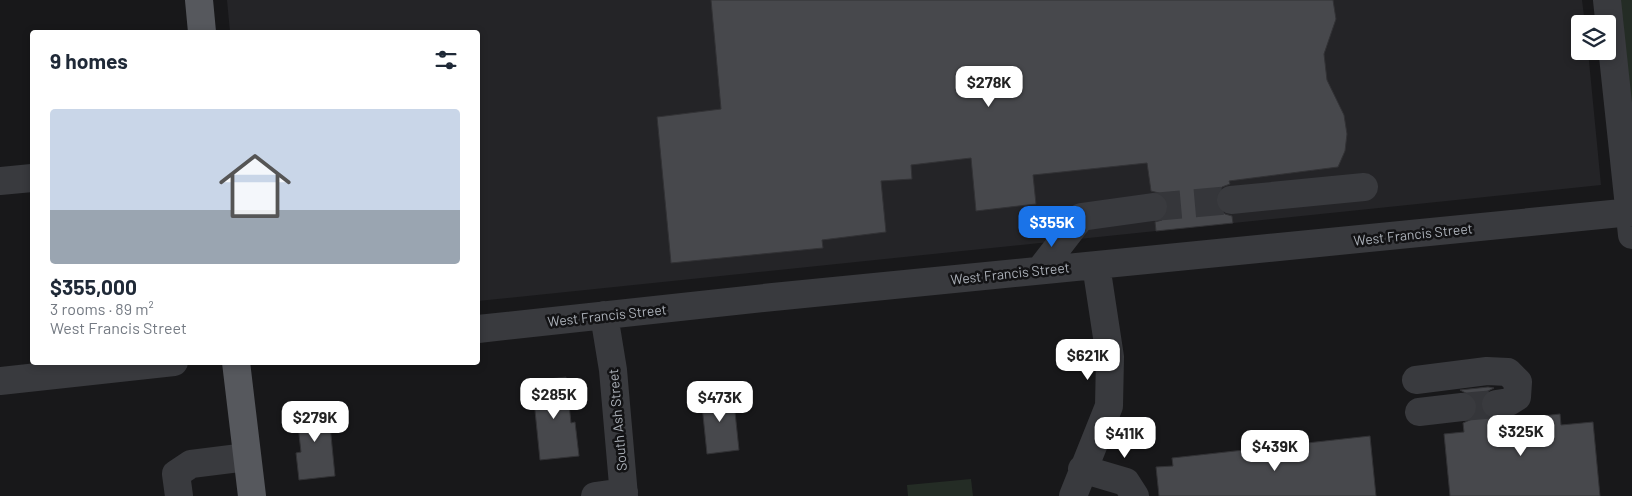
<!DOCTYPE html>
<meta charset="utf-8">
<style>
:root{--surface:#fff;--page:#f2f2f3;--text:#1f2937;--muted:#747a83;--line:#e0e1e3;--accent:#1a73e8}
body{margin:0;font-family:Barlow,sans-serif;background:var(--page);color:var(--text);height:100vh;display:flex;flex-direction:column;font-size:19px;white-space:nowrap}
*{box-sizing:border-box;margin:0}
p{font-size:16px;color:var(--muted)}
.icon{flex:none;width:28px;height:28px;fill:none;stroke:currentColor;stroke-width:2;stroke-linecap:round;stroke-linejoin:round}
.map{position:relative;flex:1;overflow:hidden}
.details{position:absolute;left:30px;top:30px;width:450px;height:335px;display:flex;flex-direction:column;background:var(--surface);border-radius:5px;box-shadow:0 2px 8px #0003}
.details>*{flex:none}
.controls{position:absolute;left:1571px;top:15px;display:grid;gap:10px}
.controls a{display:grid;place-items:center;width:45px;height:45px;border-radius:5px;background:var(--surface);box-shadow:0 2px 8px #0003;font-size:25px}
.price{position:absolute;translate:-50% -42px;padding:0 11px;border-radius:10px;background:#fff;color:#222;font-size:16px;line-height:32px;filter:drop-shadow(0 1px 2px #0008)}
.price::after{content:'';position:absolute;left:50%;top:30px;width:15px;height:11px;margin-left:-8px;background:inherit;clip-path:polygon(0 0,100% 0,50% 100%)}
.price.current{background:var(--accent);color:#fff}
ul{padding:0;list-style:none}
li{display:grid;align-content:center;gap:10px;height:265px;padding:0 20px}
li+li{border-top:1px solid var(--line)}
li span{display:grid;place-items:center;height:155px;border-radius:5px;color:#555}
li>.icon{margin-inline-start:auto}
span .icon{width:90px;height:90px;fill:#fffc;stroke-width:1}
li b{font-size:21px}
h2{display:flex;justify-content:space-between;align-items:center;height:60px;padding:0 20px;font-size:21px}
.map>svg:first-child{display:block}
.built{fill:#242427}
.green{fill:#242c25}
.building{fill:#47484c;stroke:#323235}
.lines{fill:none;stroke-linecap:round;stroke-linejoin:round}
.minor-tunnel{stroke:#35363a;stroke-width:28;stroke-dasharray:28 14;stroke-linecap:butt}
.minor{stroke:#393a3e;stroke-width:28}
.major{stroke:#56585d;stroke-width:28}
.labels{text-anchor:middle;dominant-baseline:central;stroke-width:5;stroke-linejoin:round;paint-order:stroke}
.street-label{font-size:14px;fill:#abb0b8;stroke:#131315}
</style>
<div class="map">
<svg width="1632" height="496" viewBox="0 0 1632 496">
<rect width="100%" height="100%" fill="#18181a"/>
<path class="built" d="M 227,0 L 1582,0 L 1585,24 L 1580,24 L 1580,51 L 1588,51 L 1601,185 L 478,301 L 478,32 L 230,32 Z"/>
<path class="green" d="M 1604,0 L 1632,0 L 1632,212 Z
M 971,479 L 973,496 L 908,496 L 907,485 Z"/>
<path class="building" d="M 711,0 L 1333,0 L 1336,19 L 1324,54 L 1327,80 L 1344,115 L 1347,134 L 1345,151 L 1338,167 L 1229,181 L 1230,184 L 1222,187 L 1217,193 L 1215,201 L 1219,209 L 1225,214 L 1232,216 L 1233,223 L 1156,231 L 1155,222 L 1162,220 L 1167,213 L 1168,204 L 1166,198 L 1159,193 L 1151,191 L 1147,163 L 1033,175 L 1036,204 L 976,211 L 971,158 L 911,165 L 912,179 L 881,181 L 886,232 L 822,240 L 823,248 L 671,263 L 657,117 L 721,109 Z
M 566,377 L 571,423 L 575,422 L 579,456 L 540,460 L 532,381 Z
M 1488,387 L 1494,388 L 1486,392 L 1482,398 L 1481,406 L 1484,414 L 1491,419 L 1497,421 L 1560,414 L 1561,425 L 1593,422 L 1600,496 L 1450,496 L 1444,434 L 1464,432 L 1463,423 L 1472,419 L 1476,413 L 1478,406 L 1475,398 L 1460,390 Z
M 733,393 L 739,450 L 707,454 L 701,396 Z
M 328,405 L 335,476 L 299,480 L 296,453 L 301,452 L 296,408 Z
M 1370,436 L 1376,496 L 1159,496 L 1156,467 L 1173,466 L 1172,458 Z"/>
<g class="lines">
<path class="minor-tunnel" d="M 1153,207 L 1231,200
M 1462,407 L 1496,404"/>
<path class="minor" d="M 1607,0 L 1632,235
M 0,181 L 32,178
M 1231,200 L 1364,187
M 1040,270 L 1081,217 L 1153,207
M 604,315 L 613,370 L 624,496
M 478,329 L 773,297 L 1632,212
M 1416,380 L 1487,371 L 1508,372 L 1518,382 L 1517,397 L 1509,402 L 1496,404
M 0,381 L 174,362
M 1419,412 L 1462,407
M 1082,469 L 1126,482 L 1135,496
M 179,496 L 176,474 L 191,464 L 247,457
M 595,496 L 624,492
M 1073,496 L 1109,406 L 1110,357 L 1096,265"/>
<path class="major" d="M 199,0 L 202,32
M 236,362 L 252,496"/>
</g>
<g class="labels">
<g class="street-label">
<text transform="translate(1413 234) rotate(-6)">West Francis Street</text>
<text transform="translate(1010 273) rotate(-6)">West Francis Street</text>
<text transform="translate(607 315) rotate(-6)">West Francis Street</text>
<text transform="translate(617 420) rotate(-95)">South Ash Street</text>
</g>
</g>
</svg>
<div class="controls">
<a><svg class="icon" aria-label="layers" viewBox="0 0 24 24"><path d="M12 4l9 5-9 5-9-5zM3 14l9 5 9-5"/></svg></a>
</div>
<b class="price" style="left:989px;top:108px">$278K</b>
<b class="price current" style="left:1052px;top:248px">$355K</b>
<b class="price" style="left:1088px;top:381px">$621K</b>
<b class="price" style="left:554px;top:420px">$285K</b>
<b class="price" style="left:720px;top:423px">$473K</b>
<b class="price" style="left:315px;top:443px">$279K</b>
<b class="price" style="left:1521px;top:457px">$325K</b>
<b class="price" style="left:1125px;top:459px">$411K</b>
<b class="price" style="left:1275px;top:472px">$439K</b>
<section class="details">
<h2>9 homes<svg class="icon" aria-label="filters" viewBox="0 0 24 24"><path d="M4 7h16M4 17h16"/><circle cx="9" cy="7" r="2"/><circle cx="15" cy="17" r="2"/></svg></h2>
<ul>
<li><span style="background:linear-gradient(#c9d6e8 65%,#9aa5b1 0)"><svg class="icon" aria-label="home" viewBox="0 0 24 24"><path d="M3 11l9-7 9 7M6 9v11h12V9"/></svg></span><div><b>$355,000</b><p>3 rooms · 89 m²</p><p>West Francis Street</p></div></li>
</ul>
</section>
</div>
